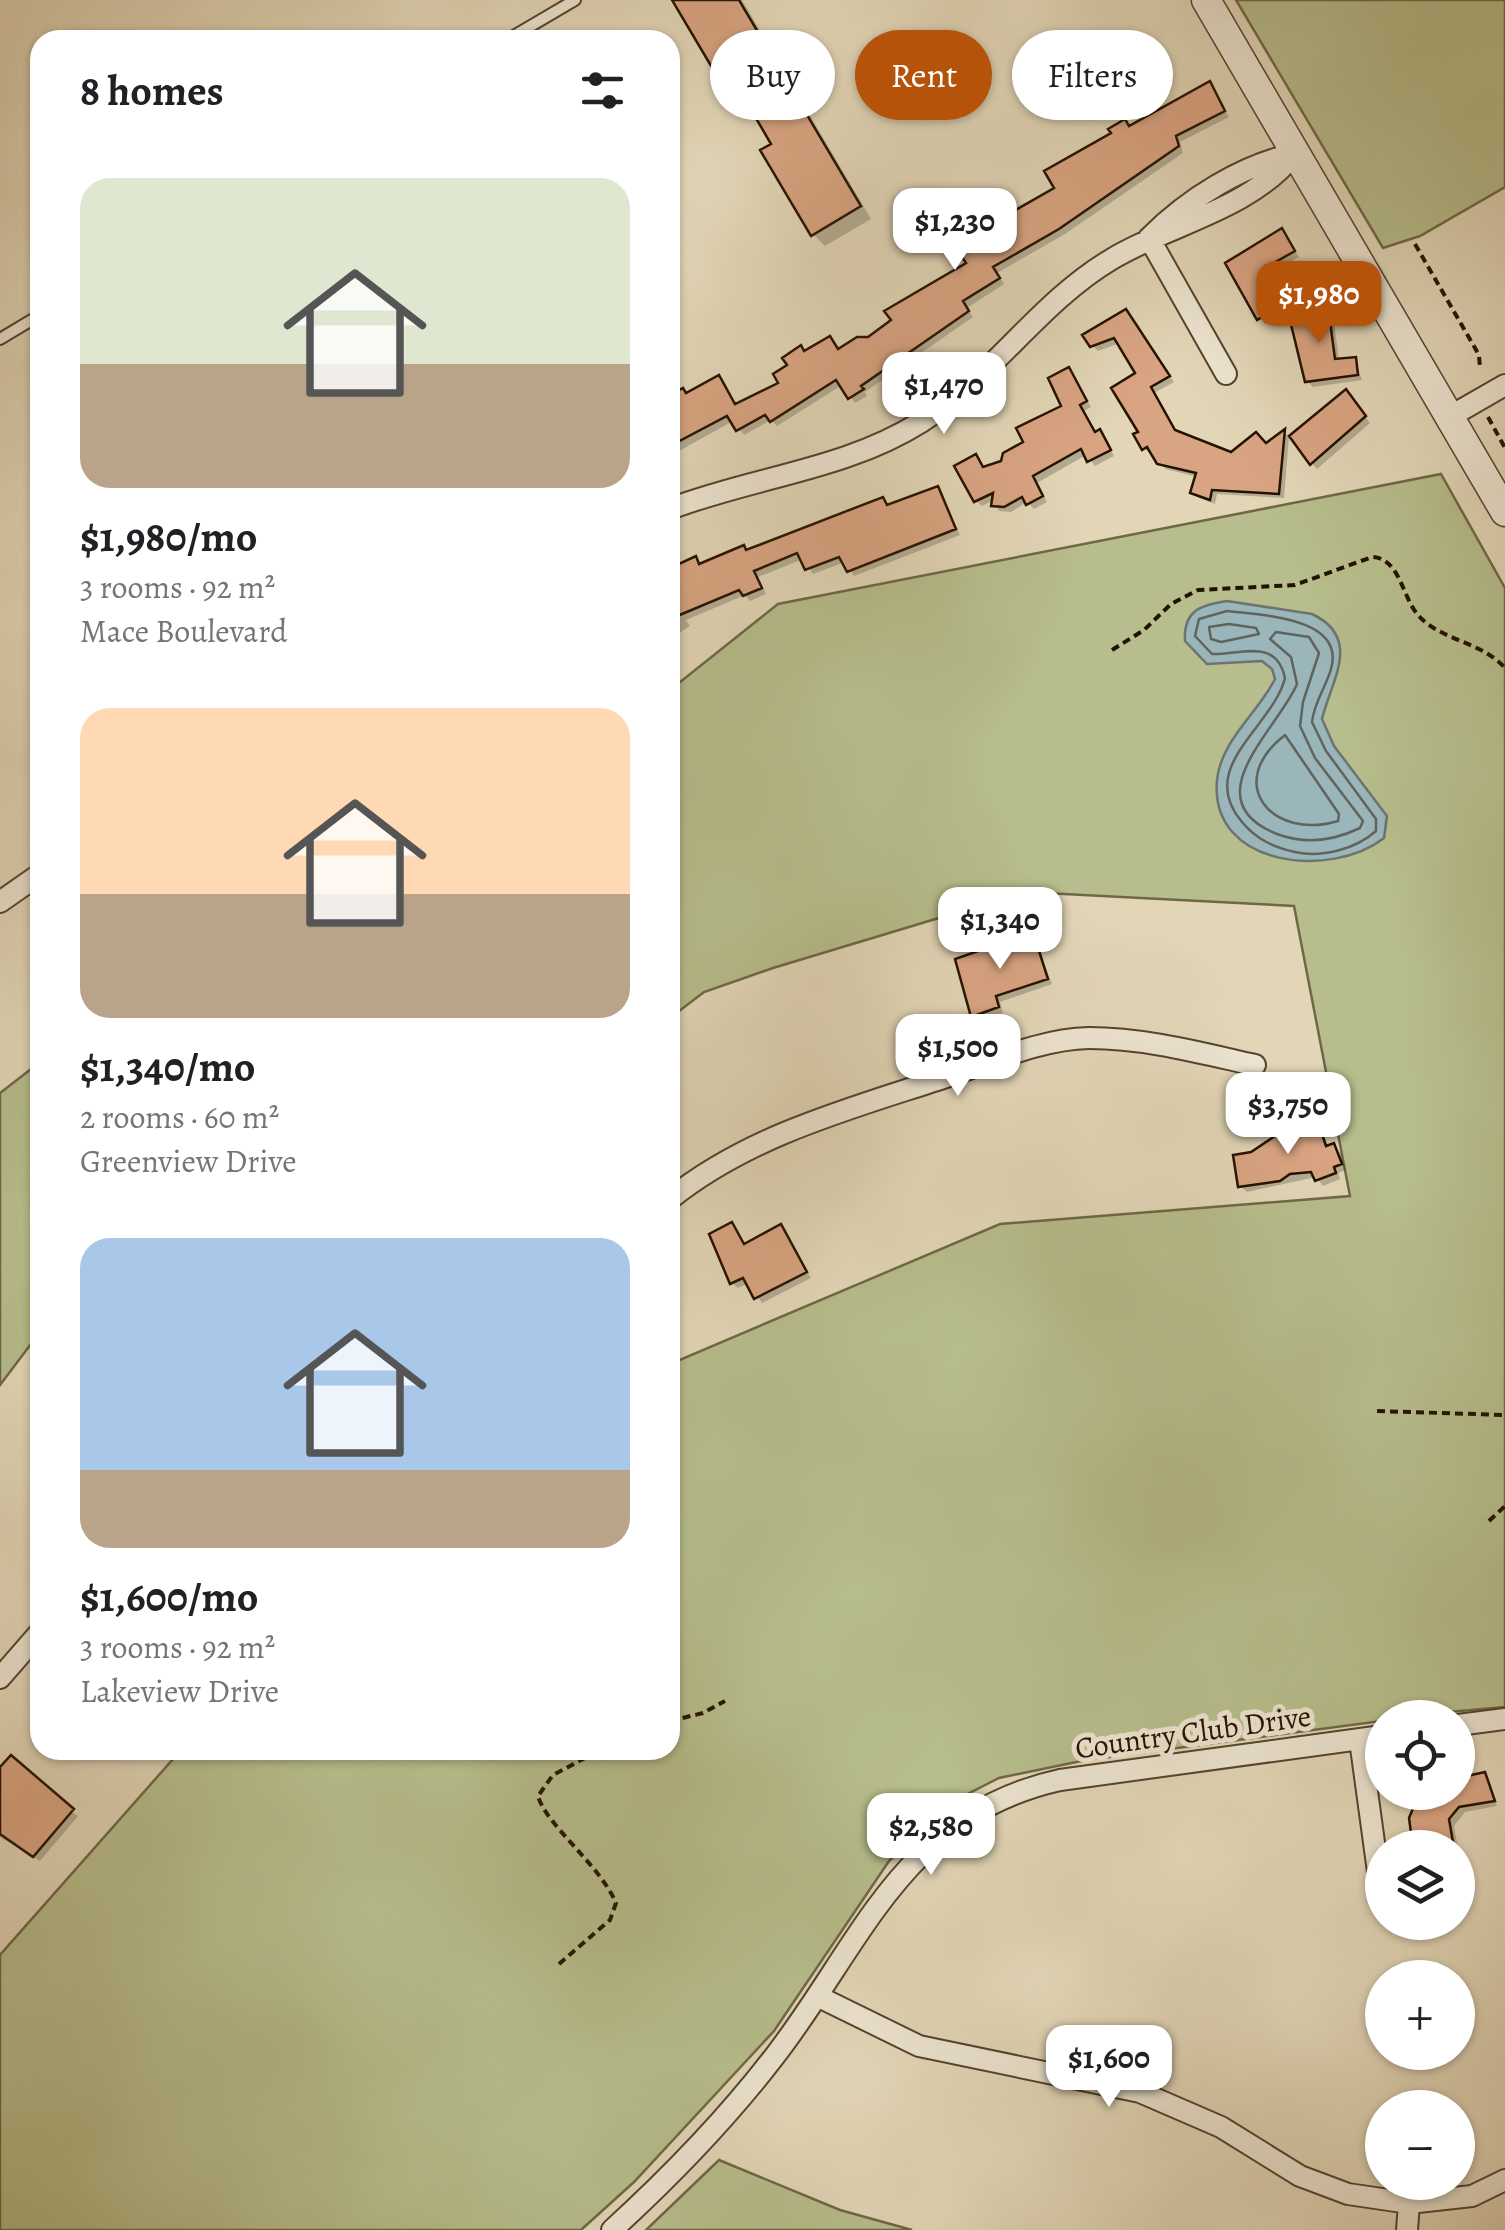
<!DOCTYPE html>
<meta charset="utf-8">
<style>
:root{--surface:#fff;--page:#f6f6f6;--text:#202124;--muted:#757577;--accent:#b45309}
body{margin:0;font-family:Alegreya,serif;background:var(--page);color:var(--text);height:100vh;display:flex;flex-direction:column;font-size:38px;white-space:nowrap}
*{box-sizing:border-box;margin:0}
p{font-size:32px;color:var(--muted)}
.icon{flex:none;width:55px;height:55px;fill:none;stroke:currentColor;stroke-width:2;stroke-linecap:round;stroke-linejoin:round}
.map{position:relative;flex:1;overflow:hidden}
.sheet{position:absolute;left:30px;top:30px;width:650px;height:1730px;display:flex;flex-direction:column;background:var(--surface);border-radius:30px;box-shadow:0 2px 8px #0004}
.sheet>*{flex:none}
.guide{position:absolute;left:710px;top:30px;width:645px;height:90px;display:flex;gap:20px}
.buttons{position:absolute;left:1365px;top:1700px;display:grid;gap:20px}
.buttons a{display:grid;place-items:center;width:110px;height:110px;border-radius:50%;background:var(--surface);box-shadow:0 2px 8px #0004;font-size:50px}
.price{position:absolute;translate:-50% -85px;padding:0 22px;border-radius:20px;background:#fff;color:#222;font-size:32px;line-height:65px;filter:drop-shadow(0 2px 5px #0008)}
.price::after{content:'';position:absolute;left:50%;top:60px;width:30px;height:22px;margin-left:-15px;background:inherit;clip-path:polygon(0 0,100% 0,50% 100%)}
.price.selected{background:var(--accent);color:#fff}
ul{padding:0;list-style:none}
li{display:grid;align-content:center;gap:20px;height:530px;padding:0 50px}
li span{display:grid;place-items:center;height:310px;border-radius:30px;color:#555}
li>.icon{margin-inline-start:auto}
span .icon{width:180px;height:180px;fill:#fffc;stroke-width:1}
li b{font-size:42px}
h2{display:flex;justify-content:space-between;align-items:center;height:120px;padding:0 50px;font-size:42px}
.chip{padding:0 35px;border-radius:45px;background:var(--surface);box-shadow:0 2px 8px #0004;font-size:35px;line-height:90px}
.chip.selected{background:var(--accent);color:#fff}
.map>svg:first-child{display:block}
.green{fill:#b7bd8c;stroke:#6e6846;stroke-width:2.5}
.water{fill:#9bb6ba;stroke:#6b7470;stroke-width:2.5}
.shadow{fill:#0003}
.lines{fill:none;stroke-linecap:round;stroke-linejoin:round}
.shore{stroke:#60645e;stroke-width:2.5}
.building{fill:#d9a482;stroke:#241201;stroke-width:2.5}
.service-casing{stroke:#54432e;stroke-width:14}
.minor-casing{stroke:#54432e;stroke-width:24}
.tertiary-casing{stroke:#54432e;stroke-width:31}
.path{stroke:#241201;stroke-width:4;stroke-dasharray:8 5;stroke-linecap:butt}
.service{stroke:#ece4d0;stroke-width:10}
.minor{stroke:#ece4d0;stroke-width:20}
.tertiary{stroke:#ece4d0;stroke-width:28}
.labels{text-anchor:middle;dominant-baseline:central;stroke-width:10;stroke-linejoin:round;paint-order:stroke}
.street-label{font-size:30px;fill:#241201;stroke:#ece4d0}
</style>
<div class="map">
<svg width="1505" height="2230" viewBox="0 0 1505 2230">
<rect width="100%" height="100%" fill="#e2d6b7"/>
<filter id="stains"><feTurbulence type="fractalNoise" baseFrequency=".002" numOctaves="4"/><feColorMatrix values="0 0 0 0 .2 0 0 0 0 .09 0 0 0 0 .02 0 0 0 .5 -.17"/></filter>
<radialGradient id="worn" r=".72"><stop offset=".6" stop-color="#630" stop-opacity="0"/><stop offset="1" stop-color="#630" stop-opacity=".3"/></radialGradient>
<path class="green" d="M 1236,0 L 1505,0 L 1505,187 L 1420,236 L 1383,248 Z
M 1441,474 L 1505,588 L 1505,1707 L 1382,1718 L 1382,1721 L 1086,1760 L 999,1778 L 948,1804 L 889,1861 L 774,2031 L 634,2182 L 581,2230 L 0,2230 L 0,1955 L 181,1750 L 670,1750 L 670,1364 L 1000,1224 L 1350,1196 L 1294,906 L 1025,892 L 773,968 L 704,992 L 670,1018 L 670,690 L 778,604 Z
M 40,1062 L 40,1332 L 0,1385 L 0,1093 Z
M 719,2160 L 840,2210 L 912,2230 L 646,2230 Z"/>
<path class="water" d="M 1227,601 L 1312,614 C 1363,638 1331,681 1322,719 L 1334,746 L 1387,816 L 1384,838 C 1332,879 1209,868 1217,780 C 1221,740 1258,713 1275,679 L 1272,669 L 1262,661 L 1207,664 L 1185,641 C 1183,610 1201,605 1227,601 Z"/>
<path class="shadow" d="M 674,0 L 742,0 L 871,219 L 825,246 L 813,234 L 775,144 L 741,87 L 734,91 L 722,79 Z
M 1209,84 L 1229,117 L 1180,142 L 1183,153 L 1065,234 L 997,273 L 1004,284 L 967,308 L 973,317 L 865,392 L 867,396 L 855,403 L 842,385 L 777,426 L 771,420 L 744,435 L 733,421 L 670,456 L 670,398 L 687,395 L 719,378 L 736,406 L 781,384 L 806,353 L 835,345 L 839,351 L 869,339 L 970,263 L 1006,218 L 1057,189 L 1131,128 Z
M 1282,232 L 1299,257 L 1267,275 L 1288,311 L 1265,324 L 1228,264 Z
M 1327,309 L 1333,314 L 1339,361 L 1355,359 L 1362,380 L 1313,387 L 1307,381 Z
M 1132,318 L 1174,382 L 1154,393 L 1176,432 L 1231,455 L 1266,446 L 1284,432 L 1289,437 L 1284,498 L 1217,494 L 1215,504 L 1199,498 L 1193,493 L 1197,477 L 1166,469 L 1144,448 L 1139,374 L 1120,343 L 1098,351 L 1092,345 Z
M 1068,370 L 1091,407 L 1084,411 L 1096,434 L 1105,438 L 1114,456 L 1095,466 L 1086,455 L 1037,483 L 1047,502 L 1034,509 L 1027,502 L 1011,512 L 999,511 L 994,500 L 982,506 L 976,500 L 975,458 L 984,469 L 1003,463 L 1027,443 L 1064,407 Z
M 1351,398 L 1370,423 L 1317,469 L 1312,463 Z
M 938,489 L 960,535 L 854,576 L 845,562 L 813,574 L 803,559 L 758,577 L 766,594 L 750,601 L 745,595 L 686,620 L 690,626 L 670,639 L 670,569 L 696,559 L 702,566 L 822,520 L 826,524 L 883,500 L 889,507 Z
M 1032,935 L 1052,984 L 1000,1002 L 1003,1013 L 979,1021 L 974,1016 Z
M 1317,1124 L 1329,1147 L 1340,1152 L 1346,1170 L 1338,1173 L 1340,1179 L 1323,1186 L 1316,1177 L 1247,1192 L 1241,1186 L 1252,1154 Z
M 732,1225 L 746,1246 L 781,1227 L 811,1278 L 762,1303 L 749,1283 L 738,1288 L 732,1283 Z
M 0,1769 L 78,1816 L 40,1861 L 0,1837 Z
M 1484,1775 L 1497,1806 L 1465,1812 L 1454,1826 L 1459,1854 L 1458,1848 L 1416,1848 L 1458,1792 L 1458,1780 Z"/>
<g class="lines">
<path class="shore" d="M 1227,611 C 1260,615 1346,617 1331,669 C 1326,687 1314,702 1312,722 L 1326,751 L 1376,819 L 1376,831 C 1356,849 1322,858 1295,852 C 1273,847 1256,839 1242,822 C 1195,767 1273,727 1285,678 C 1276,637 1240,655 1212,654 L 1195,636 L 1199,619 Z
M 1229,624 L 1256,628 L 1259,634 L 1221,642 L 1211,639 L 1209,627 Z
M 1276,632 L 1309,637 L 1319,653 L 1303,702 L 1300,726 L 1315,758 L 1363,821 L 1360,828 C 1333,841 1306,845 1277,834 C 1191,800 1279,728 1297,684 L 1291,657 L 1270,639 Z
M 1285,735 L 1339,814 L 1338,821 C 1272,841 1223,783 1285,735 Z"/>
</g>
<path class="building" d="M 672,0 L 739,0 L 861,206 L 811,236 L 760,150 L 771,144 L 731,75 L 720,81 Z
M 1210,81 L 1225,111 L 1176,136 L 1179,146 L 1059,229 L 993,267 L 1000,278 L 963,301 L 969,311 L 861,386 L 864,389 L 848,399 L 836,380 L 770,422 L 765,415 L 736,431 L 727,416 L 670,446 L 670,395 L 683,388 L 686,393 L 719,375 L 735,404 L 778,383 L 773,374 L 787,365 L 782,358 L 801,345 L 804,351 L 830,336 L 838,349 L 857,337 L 868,337 L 891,320 L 884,311 L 966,263 L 951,240 L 985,218 L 981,213 L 996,203 L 1005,216 L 1054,188 L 1044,171 L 1111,133 L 1108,129 L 1125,119 L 1129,126 Z
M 1282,228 L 1295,251 L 1263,269 L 1284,304 L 1257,320 L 1225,263 Z
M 1328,306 L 1335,359 L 1356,357 L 1358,375 L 1305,382 L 1288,312 Z
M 1126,309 L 1170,376 L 1151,387 L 1175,430 L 1231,452 L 1256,432 L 1266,443 L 1285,429 L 1279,494 L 1212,490 L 1210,500 L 1190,493 L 1196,473 L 1157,464 L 1147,447 L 1142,450 L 1133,434 L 1138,432 L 1111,388 L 1135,373 L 1114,338 L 1090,347 L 1082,335 Z
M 1069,367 L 1087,401 L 1080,405 L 1095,432 L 1100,429 L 1111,450 L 1087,462 L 1081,449 L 1033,476 L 1043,496 L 1026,505 L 1022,497 L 1004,507 L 991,506 L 993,493 L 974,502 L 954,466 L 976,454 L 983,467 L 1001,461 L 1003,453 L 1023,442 L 1016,428 L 1061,406 L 1048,378 Z
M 1346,389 L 1366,416 L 1310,465 L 1289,436 Z
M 938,486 L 956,529 L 847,572 L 839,557 L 805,570 L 797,553 L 754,571 L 762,588 L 743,596 L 739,590 L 670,619 L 670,568 L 696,556 L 699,564 L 744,545 L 746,550 L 883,497 L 887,505 Z
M 1033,932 L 1048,979 L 996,996 L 999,1007 L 971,1017 L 955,959 Z
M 1318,1122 L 1326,1146 L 1334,1143 L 1342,1164 L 1334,1167 L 1336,1173 L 1315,1181 L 1311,1172 L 1290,1174 L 1280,1181 L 1238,1187 L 1233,1155 L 1251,1152 L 1284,1130 Z
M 732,1222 L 744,1244 L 781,1224 L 807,1272 L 754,1299 L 743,1278 L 730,1284 L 709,1234 Z
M 11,1755 L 74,1809 L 33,1857 L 0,1834 L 0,1767 Z
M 1485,1772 L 1495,1801 L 1459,1807 L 1449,1819 L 1454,1848 L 1413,1848 L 1409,1818 L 1420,1792 L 1458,1792 L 1458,1778 Z"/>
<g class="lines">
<defs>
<path id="service" d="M 507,40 L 575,0
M 0,339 L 40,315"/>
<path id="minor" d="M 1150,237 C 1188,199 1242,165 1294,154
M 1149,238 L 1226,374
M 1451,416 L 1505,385
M 670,509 C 753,477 845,470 921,422 C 993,377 1038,303 1112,259 C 1170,224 1250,210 1294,154
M 0,902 L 40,874
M 670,1199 C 751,1134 853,1108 949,1076 C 994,1061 1041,1039 1089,1038 C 1145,1038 1201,1053 1255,1065
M 0,1678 L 40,1632
M 1458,1725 L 1505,1719
M 1360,1740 L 1382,1901
M 817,1996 L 919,2046 L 1140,2092 L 1221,2127 L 1300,2176 L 1348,2194 L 1409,2203
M 612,2230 C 669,2178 727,2118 774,2057 C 863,1942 902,1815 1060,1780 L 1382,1736
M 1407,2230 L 1409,2203 L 1472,2196 L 1505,2180"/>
<path id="tertiary" d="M 1206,0 L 1505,512"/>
</defs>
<use href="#service" class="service-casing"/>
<use href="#minor" class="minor-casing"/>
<use href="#tertiary" class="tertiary-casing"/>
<path class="path" d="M 1415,244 L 1479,355 L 1480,368
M 1488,417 L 1505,448
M 1112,650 L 1144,630 L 1171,604 L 1198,590 L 1295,585 L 1372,557 C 1400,558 1402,597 1418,615 C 1441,641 1481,641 1505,668
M 1377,1411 L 1505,1415
M 1489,1521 L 1505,1506
M 670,1721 L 703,1713 L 725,1701
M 559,1964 L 610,1920 L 616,1903 C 600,1865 546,1825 538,1796 L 553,1775 L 600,1750"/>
<use href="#service" class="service"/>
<use href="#minor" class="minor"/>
<use href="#tertiary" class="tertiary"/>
</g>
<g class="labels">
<g class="street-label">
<text transform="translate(1193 1732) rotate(-8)">Country Club Drive</text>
</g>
</g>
<rect width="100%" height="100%" filter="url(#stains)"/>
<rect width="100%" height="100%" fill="url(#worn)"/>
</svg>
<div class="buttons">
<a><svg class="icon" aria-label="locate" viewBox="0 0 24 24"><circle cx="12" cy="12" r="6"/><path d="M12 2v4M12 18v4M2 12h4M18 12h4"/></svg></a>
<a><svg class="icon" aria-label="layers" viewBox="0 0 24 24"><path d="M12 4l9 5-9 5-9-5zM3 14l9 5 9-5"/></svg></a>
<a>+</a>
<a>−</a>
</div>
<b class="price" style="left:955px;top:273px">$1,230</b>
<b class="price selected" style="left:1319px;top:346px">$1,980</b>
<b class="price" style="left:944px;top:437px">$1,470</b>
<b class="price" style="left:1000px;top:972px">$1,340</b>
<b class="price" style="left:958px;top:1099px">$1,500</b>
<b class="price" style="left:1288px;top:1157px">$3,750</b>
<b class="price" style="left:931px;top:1878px">$2,580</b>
<b class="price" style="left:1109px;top:2110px">$1,600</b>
<div class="guide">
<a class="chip">Buy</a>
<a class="chip selected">Rent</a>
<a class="chip">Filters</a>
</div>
<section class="sheet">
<h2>8 homes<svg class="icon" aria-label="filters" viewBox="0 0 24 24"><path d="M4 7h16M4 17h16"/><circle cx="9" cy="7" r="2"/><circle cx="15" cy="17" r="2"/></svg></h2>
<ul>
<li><span style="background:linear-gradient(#dfe7d0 60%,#b9a48a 0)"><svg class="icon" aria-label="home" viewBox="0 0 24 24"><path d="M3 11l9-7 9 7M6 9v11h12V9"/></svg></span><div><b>$1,980/mo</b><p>3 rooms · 92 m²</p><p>Mace Boulevard</p></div></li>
<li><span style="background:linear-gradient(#ffd9b3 60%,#b9a48a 0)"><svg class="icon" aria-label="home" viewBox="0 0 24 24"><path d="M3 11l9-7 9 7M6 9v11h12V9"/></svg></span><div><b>$1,340/mo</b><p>2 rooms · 60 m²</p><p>Greenview Drive</p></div></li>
<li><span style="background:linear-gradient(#a9c7e8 75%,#b9a48a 0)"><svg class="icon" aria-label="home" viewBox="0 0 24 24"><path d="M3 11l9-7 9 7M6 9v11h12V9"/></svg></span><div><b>$1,600/mo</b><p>3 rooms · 92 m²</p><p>Lakeview Drive</p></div></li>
</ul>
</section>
</div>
